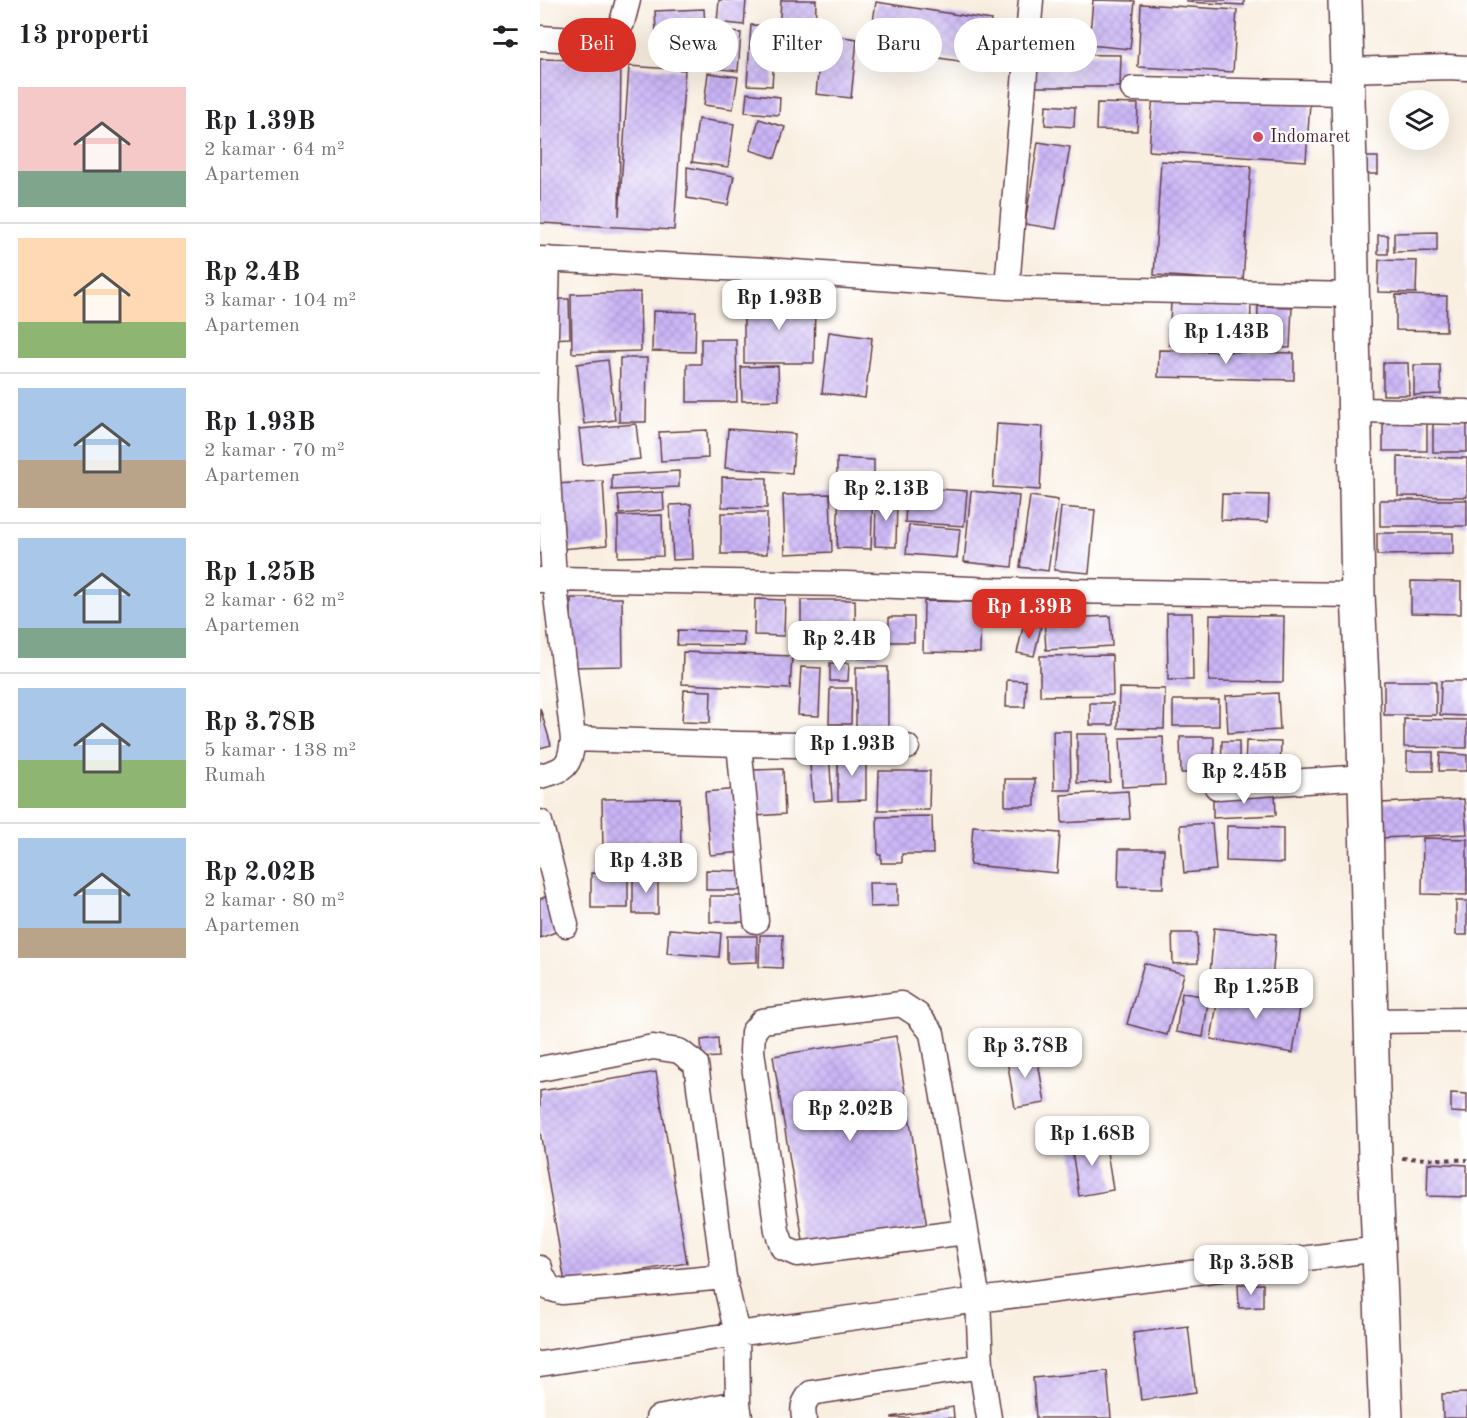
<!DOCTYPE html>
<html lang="id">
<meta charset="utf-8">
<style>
:root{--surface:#fff;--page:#f2f2f2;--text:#202124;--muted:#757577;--line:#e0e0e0;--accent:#d93025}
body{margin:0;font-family:"Old Standard TT",serif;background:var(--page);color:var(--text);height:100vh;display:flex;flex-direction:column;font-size:22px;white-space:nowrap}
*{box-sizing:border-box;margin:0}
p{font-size:20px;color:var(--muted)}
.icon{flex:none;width:33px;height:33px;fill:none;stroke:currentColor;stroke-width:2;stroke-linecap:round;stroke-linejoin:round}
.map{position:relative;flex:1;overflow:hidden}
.panel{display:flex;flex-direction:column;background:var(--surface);width:540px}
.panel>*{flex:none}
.hud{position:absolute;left:18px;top:18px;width:570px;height:54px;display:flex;gap:12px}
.tools{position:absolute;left:849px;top:90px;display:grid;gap:12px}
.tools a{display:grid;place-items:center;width:60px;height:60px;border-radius:50%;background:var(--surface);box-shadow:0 6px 24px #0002;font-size:30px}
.price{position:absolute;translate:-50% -51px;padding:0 14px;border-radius:12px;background:#fff;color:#222;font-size:20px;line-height:39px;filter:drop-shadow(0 2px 3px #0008)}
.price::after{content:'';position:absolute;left:50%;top:36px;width:18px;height:14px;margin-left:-9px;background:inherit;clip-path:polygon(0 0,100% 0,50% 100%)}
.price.active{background:var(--accent);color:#fff}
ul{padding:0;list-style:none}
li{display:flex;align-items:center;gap:18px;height:150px;padding:0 18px}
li+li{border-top:2px solid var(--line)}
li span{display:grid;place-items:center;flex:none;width:168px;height:120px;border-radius:0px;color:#555}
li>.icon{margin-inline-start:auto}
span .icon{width:72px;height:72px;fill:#fffc;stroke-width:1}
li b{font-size:26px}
h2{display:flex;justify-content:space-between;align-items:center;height:72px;padding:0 18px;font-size:26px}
.tag{padding:0 21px;border-radius:27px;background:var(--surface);box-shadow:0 6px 24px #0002;font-size:21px;line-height:54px}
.tag.active{background:var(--accent);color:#fff}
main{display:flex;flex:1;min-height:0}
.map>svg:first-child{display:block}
.building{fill:url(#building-cross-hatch)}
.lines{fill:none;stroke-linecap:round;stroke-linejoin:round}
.minor-casing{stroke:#643e46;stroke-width:27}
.highway-casing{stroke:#643e46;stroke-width:36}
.path{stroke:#643e46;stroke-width:4;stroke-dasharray:4.5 4.5;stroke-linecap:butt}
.minor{stroke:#fff;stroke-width:24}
.highway{stroke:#fff;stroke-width:33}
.poi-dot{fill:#d1495b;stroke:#fff;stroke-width:2}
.labels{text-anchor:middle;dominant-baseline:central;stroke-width:4.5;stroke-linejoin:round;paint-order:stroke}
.poi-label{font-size:18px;fill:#4a1f2b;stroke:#fff;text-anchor:start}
</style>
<main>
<section class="panel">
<h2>13 properti<svg class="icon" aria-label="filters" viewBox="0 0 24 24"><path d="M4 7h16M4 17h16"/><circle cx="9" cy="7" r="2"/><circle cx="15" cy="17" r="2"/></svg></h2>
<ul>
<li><span style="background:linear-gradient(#f6c9c9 70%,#7fa58c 0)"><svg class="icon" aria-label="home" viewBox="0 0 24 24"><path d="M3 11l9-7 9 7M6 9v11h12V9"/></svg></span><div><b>Rp 1.39B</b><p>2 kamar · 64 m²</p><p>Apartemen</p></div></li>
<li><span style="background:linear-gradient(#ffd9b3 70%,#8fb573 0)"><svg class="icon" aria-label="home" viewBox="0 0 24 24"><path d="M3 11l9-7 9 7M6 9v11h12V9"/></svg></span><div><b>Rp 2.4B</b><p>3 kamar · 104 m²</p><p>Apartemen</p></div></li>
<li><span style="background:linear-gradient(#a9c7e8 60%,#b9a48a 0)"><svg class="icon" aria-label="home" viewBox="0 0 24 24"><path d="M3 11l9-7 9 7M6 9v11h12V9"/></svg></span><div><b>Rp 1.93B</b><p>2 kamar · 70 m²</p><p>Apartemen</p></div></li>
<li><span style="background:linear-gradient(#a9c7e8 75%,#7fa58c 0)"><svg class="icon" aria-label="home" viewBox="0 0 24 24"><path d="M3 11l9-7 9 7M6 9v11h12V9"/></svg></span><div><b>Rp 1.25B</b><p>2 kamar · 62 m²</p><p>Apartemen</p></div></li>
<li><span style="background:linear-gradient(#a9c7e8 60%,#8fb573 0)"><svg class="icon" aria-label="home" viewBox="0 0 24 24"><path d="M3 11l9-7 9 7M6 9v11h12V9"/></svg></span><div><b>Rp 3.78B</b><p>5 kamar · 138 m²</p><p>Rumah</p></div></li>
<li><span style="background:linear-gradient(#a9c7e8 75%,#b9a48a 0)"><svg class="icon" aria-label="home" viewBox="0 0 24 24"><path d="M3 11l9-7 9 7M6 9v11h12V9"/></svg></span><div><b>Rp 2.02B</b><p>2 kamar · 80 m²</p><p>Apartemen</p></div></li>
</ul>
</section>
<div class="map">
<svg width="927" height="1418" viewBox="0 0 927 1418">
<defs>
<pattern id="building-cross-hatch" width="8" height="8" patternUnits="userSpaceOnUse" patternTransform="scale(1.5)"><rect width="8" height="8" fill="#cab5f6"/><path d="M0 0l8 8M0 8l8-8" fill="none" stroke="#af9bd3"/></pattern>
</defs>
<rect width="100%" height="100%" fill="#fff"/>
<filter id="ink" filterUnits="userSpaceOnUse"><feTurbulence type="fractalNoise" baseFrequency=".0167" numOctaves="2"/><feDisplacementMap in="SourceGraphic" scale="12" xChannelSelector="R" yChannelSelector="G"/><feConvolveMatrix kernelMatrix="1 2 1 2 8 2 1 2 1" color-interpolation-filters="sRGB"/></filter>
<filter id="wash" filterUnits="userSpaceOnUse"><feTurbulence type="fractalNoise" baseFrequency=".008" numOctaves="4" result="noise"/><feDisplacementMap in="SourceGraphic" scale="24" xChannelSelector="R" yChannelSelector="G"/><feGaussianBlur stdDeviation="1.35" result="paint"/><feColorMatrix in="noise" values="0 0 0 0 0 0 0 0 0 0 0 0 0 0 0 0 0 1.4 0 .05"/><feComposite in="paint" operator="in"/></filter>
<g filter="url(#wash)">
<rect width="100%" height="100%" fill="#f9efe1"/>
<g id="blocks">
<path class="building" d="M 179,0 L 206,0 L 204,25 L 177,22 Z
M 241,0 L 276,0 L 275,34 L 239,32 Z
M 553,0 L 595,1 L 590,49 L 549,45 Z
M 647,0 L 704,0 L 704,5 L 647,2 Z
M 336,2 L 451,20 L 444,65 L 329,47 Z
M 601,4 L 697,10 L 693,72 L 598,67 Z
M 164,9 L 166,51 L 117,53 L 115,11 Z
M 211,25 L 236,26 L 232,86 L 207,85 Z
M 177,31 L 201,33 L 198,71 L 173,68 Z
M 282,34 L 317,39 L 311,98 L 276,94 Z
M 493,54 L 581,55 L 580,87 L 492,87 Z
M 0,59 L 81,61 L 79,216 L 89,66 L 145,70 L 134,230 L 0,223 Z
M 168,73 L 198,77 L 193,109 L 164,105 Z
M 207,93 L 240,97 L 239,115 L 205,112 Z
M 613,93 L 770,103 L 766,161 L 609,151 Z
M 557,103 L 598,104 L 597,131 L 556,130 Z
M 506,105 L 535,107 L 534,127 L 505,125 Z
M 158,119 L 194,124 L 188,167 L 152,162 Z
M 219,119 L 245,127 L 235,158 L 210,150 Z
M 498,142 L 530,147 L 516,229 L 485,224 Z
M 826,157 L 838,157 L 838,174 L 826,174 Z
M 621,161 L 711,166 L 703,281 L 614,275 Z
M 147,167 L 194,176 L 188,205 L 147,198 Z
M 897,232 L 897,251 L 854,252 L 854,233 Z
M 838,235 L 848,235 L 848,254 L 838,254 Z
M 839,260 L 877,261 L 876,293 L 838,292 Z
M 100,292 L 101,351 L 32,353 L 31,294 Z
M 856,295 L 907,296 L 906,331 L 856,330 Z
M 9,299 L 29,299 L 30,338 L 9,339 Z
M 204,299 L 275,300 L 274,363 L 204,363 Z
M 631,301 L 711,303 L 710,348 L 629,345 Z
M 718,306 L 752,307 L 750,348 L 717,347 Z
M 113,311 L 156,312 L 155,352 L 112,351 Z
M 289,332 L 332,338 L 325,398 L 282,393 Z
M 161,339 L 196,339 L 197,402 L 147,402 L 147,364 L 161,364 Z
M 619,350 L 754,353 L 754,380 L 618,377 Z
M 80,358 L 107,358 L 106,422 L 79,422 Z
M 68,360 L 75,420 L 44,424 L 37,364 Z
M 843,363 L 868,363 L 869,395 L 843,395 Z
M 874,365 L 900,365 L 901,394 L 874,395 Z
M 238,366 L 239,400 L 202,401 L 201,367 Z
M 843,420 L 887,420 L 887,451 L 843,451 Z
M 893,420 L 927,421 L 927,452 L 893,452 Z
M 96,424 L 100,459 L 43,465 L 39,429 Z
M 457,424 L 503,427 L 500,490 L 453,487 Z
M 188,429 L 255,434 L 252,473 L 185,468 Z
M 167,430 L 168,458 L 121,461 L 119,432 Z
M 858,457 L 927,458 L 927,497 L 858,496 Z
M 297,458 L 334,460 L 334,476 L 297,476 Z
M 139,471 L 139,487 L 72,490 L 72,475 Z
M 182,477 L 227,478 L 227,508 L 182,507 Z
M 63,481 L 67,545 L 21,549 L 16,484 Z
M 299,486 L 333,487 L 331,549 L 297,548 Z
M 367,487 L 427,491 L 424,526 L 365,522 Z
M 431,491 L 479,496 L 472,567 L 424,562 Z
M 123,492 L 124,510 L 80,514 L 78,495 Z
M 290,494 L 292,552 L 245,554 L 243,495 Z
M 682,494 L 729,495 L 728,522 L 681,520 Z
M 490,496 L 518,500 L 508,571 L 480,567 Z
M 336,498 L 357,498 L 356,547 L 335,546 Z
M 840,500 L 927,500 L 927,526 L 840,526 Z
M 151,504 L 153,559 L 133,560 L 130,505 Z
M 521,507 L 555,510 L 549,573 L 514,570 Z
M 181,513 L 227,513 L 227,554 L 181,554 Z
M 122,515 L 123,556 L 78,557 L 78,516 Z
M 369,525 L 420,529 L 417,558 L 366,554 Z
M 837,533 L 913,533 L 913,554 L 837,555 Z
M 871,581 L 921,582 L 921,614 L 871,613 Z
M 31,598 L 82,598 L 83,666 L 31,667 Z
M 215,599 L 245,600 L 244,636 L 214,635 Z
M 261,600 L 315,600 L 316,656 L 261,657 Z
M 384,601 L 441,602 L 440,653 L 383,652 Z
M 627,613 L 652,613 L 653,680 L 628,680 Z
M 670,615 L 744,616 L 743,682 L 669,681 Z
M 570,616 L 572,646 L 506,650 L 504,619 Z
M 349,617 L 374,617 L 374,642 L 349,642 Z
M 484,623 L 501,627 L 494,656 L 477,653 Z
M 138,630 L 204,632 L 204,646 L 137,645 Z
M 319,637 L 337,637 L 338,658 L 319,658 Z
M 143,652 L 252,656 L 250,689 L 142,684 Z
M 572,655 L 573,695 L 500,696 L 500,656 Z
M 290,663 L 309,663 L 308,681 L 290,681 Z
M 261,667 L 281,668 L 279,716 L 258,715 Z
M 316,667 L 348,667 L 348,729 L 316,729 Z
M 467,680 L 486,681 L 485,707 L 466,707 Z
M 844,681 L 896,681 L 896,715 L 844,715 Z
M 901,681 L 927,681 L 927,716 L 900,715 Z
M 290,688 L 312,688 L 311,724 L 289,724 Z
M 579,688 L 625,689 L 624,729 L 578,728 Z
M 144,690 L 171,691 L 170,723 L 142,722 Z
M 738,693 L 740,730 L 688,733 L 686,696 Z
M 633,700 L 679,700 L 679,726 L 633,726 Z
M 550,703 L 573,703 L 573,725 L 550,725 Z
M 0,708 L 11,745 L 0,748 Z
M 864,719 L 927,720 L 927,748 L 864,747 Z
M 513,731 L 530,731 L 531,790 L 514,790 Z
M 537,734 L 569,734 L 570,782 L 537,783 Z
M 623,737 L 625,785 L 582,787 L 580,738 Z
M 640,737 L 674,737 L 674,773 L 641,773 Z
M 682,741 L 699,741 L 699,769 L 681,769 Z
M 706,741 L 741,742 L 740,770 L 705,769 Z
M 289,750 L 292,800 L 273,801 L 269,752 Z
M 867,752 L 893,752 L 893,771 L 867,771 Z
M 298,753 L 326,753 L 326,800 L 298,801 Z
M 900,753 L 927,755 L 927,771 L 899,771 Z
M 243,769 L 245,814 L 214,816 L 212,770 Z
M 339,771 L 390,771 L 389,810 L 338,810 Z
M 465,779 L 495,779 L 495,806 L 465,806 Z
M 199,789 L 204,852 L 170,855 L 165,792 Z
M 588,791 L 590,819 L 522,823 L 521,795 Z
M 735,792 L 736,815 L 673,818 L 673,795 Z
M 140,798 L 141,849 L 63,849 L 62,799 Z
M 924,799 L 927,834 L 840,838 L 841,803 Z
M 392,816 L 393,854 L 362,854 L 362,863 L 341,863 L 341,855 L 338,855 L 337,817 Z
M 672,823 L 676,870 L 644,873 L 640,825 Z
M 433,826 L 520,833 L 517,873 L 430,865 Z
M 687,826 L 743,828 L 743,863 L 686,861 Z
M 883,838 L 927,839 L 927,895 L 882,894 Z
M 579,849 L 624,849 L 623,888 L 578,887 Z
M 166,870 L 204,871 L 204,890 L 166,890 Z
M 51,873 L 88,874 L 88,908 L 51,908 Z
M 93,875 L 118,875 L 118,914 L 93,914 Z
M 329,883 L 358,883 L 358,906 L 330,907 Z
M 7,896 L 21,930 L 0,938 L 0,899 Z
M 170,896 L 208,896 L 208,922 L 170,922 Z
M 916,901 L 927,901 L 927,935 L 916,935 Z
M 674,928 L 736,934 L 732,980 L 670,974 Z
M 129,929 L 181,933 L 179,957 L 127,953 Z
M 632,933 L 657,933 L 658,963 L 633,964 Z
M 220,935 L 243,935 L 242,968 L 219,967 Z
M 187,936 L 217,936 L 217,962 L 187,963 Z
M 604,963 L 644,974 L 627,1035 L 587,1024 Z
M 680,986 L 761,1001 L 753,1053 L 671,1039 Z
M 642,993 L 669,997 L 663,1037 L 636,1032 Z
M 356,1036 L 387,1227 L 264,1247 L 233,1056 Z
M 178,1038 L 179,1057 L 162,1058 L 161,1040 Z
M 496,1050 L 505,1103 L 475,1108 L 466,1054 Z
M 116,1072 L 147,1263 L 25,1283 L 0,1131 L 0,1091 Z
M 911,1093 L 927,1094 L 927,1113 L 911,1112 Z
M 565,1139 L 573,1190 L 539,1196 L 531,1144 Z
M 888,1163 L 927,1165 L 927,1197 L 887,1196 Z
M 698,1284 L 723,1284 L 723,1307 L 699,1308 Z
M 648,1326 L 656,1393 L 601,1400 L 593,1333 Z
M 567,1371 L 571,1418 L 496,1418 L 493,1378 Z
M 927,1393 L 927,1418 L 903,1418 L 902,1394 Z
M 413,1407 L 414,1418 L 352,1418 L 352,1417 Z"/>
</g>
</g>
<g filter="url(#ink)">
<use href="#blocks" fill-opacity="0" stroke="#643e46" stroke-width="1.5"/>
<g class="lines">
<defs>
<path id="minor" d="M 0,38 L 55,41 L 72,37 L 82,23 L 88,0
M 806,70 L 908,67 L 927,68
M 593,89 L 807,93
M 0,259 L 226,270 L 467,287 L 812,295
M 467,287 L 491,0
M 815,410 L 927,412
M 0,580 L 14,579 L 306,584 L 457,590 L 818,595
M 33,739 L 199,744 L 367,747
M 199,744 L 216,921
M 0,776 C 26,770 30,766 33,739 L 14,579 L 4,408 L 8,259
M 677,787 L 825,777
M 0,822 L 26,925
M 831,1021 L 927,1020
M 0,1069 L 113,1047 L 139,1051 L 156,1064 L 184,1277 L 197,1334 L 198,1403 L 200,1418
M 425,1232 L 257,1254 L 243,1248 L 237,1231 L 212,1051 L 213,1032 L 222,1021 L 361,1004 L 378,1015 L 392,1033 L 438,1300 L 441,1366 L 449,1418
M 0,1268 L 1,1273 L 9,1288 L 22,1292 L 184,1277
M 0,1364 L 197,1334 L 438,1300 L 839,1249
M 118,1418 L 198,1403
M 264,1418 C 262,1406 264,1402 271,1393 L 441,1366"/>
<path id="highway" d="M 805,0 L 810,166 L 818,595 L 823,701 L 831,1021 L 835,1158 L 846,1418"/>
</defs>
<use href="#minor" class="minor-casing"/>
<use href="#highway" class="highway-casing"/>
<path class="path" d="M 862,1158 L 927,1160"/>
<use href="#minor" class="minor"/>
<use href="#highway" class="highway"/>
</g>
</g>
<circle class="poi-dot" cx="718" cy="137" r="6"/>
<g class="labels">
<g class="poi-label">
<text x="730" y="137">Indomaret</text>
</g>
</g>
</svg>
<div class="tools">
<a><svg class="icon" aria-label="layers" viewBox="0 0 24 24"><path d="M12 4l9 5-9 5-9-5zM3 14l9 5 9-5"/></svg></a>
</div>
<b class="price" style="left:239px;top:331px">Rp 1.93B</b>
<b class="price" style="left:686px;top:365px">Rp 1.43B</b>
<b class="price" style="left:346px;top:522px">Rp 2.13B</b>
<b class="price active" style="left:489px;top:640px">Rp 1.39B</b>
<b class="price" style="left:299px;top:672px">Rp 2.4B</b>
<b class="price" style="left:312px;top:777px">Rp 1.93B</b>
<b class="price" style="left:704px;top:805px">Rp 2.45B</b>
<b class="price" style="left:106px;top:894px">Rp 4.3B</b>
<b class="price" style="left:716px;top:1020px">Rp 1.25B</b>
<b class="price" style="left:485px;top:1079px">Rp 3.78B</b>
<b class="price" style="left:310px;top:1142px">Rp 2.02B</b>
<b class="price" style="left:552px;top:1167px">Rp 1.68B</b>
<b class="price" style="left:711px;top:1296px">Rp 3.58B</b>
<div class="hud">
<a class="tag active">Beli</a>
<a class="tag">Sewa</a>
<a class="tag">Filter</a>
<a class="tag">Baru</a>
<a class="tag">Apartemen</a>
</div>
</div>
</main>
